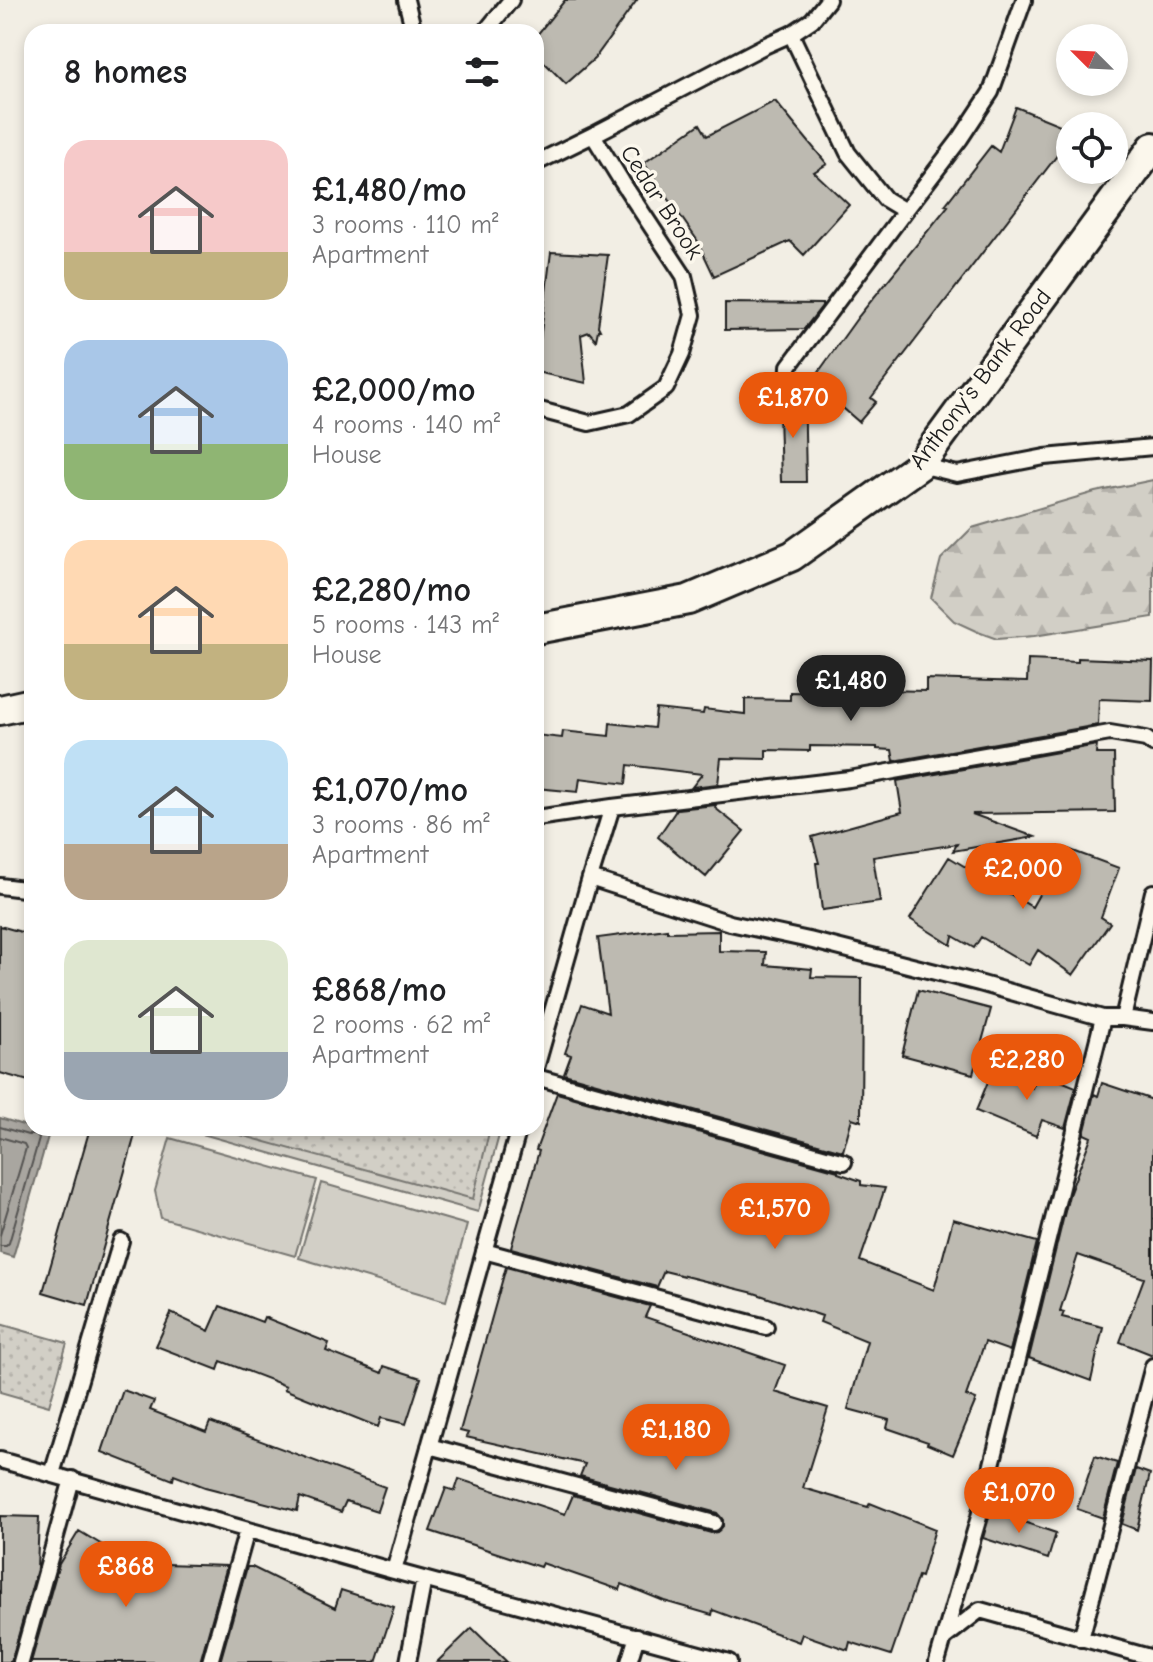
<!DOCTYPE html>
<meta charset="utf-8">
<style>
:root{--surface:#fff;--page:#f6f6f6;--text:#202124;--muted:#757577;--accent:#ea580c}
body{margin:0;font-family:"Comic Neue",sans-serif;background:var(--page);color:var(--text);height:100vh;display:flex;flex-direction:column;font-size:30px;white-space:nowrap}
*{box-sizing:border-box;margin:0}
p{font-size:26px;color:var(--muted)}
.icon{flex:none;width:44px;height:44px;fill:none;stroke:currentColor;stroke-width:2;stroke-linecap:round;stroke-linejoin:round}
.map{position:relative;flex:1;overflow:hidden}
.drawer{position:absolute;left:24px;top:24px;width:520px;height:1112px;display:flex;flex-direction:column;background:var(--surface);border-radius:24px;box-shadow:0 4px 12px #0003}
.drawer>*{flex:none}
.needle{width:52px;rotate:294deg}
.buttons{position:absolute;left:1056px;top:24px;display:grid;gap:16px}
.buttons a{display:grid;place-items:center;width:72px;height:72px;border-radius:50%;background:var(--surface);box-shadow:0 4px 12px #0003;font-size:40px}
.price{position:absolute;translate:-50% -68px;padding:0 18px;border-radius:28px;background:var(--accent);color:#fff;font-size:26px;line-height:52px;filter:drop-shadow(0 2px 4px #0008)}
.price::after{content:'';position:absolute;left:50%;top:48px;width:24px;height:18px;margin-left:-12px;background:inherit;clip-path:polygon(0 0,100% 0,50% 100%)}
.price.on{background:#222;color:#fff}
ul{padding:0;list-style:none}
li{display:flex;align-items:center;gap:24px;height:200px;padding:0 40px}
li span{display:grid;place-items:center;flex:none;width:224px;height:160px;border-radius:24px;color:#555}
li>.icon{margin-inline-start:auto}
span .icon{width:96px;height:96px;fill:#fffc;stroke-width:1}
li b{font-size:34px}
h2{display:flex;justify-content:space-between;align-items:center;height:96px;padding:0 40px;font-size:34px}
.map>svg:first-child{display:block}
.green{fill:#d2cfc6;stroke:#777671;stroke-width:2}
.forest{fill:url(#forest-firs);stroke:#777671;stroke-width:2}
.park{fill:url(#park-dots);stroke:#777671;stroke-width:2}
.water{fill:#a9a6a0;stroke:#716f6b;stroke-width:2}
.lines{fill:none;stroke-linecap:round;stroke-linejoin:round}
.shore{stroke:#545351;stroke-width:2}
.building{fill:#bdbab1;stroke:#1c1c1c;stroke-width:2}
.service-casing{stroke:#1c1c1c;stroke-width:20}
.minor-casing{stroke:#1c1c1c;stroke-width:34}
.service{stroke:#fbf7ec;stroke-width:14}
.minor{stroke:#fbf7ec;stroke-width:28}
.labels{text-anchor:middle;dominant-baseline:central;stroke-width:7;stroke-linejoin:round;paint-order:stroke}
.street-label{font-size:24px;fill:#1c1c1c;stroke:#fbf7ec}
</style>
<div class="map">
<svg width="1153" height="1662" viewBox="0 0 1153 1662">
<defs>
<pattern id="forest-firs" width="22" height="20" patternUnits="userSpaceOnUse" patternTransform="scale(2)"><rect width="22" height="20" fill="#d2cfc6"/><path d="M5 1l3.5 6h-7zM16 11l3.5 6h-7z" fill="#b4b1aa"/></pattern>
<pattern id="park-dots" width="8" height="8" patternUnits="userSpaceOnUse" patternTransform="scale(2)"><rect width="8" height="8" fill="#d2cfc6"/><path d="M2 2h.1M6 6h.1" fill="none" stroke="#b4b1aa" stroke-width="1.8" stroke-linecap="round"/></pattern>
</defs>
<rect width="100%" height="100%" fill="#f2eee4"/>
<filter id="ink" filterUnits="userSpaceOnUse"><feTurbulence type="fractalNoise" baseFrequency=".0125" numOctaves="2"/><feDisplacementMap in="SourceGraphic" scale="16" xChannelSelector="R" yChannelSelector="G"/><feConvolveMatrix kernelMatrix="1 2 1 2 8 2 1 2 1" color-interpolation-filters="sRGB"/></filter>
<g filter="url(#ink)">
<path class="green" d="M 181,1128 L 501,1128 L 478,1212 Z
M 170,1138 L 317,1180 L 295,1256 L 161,1218 L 155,1191 Z
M 321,1183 L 467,1225 L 446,1301 L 299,1258 Z"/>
<path class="forest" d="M 1153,480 L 1153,617 L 1034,636 L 997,639 L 978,632 L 954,621 L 931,598 L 941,559 L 972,528 L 1095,492 Z"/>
<path class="park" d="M 215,1128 L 490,1128 L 473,1199 Z
M 0,1324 L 67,1343 L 49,1406 L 0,1392 Z"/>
<path class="water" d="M 0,1118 L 49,1133 L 13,1257 L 0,1253 Z"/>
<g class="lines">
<path class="shore" d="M 0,1127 L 28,1135 L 36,1135 L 39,1139 L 9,1243 L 6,1246 L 0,1246
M 0,1137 L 24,1144 L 26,1148 L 0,1235"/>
</g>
<path class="building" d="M 565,0 L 637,0 L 595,58 L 566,84 L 536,54 L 536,36 Z
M 775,101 L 827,164 L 814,172 L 849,205 L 804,255 L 790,241 L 714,276 L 697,240 L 644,163 L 700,124 L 707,136 Z
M 1016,107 L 1070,129 L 1062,149 L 871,398 L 876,402 L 859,422 L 812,381 L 858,317 L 948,206 L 945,205 L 991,146 L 999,152 Z
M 551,252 L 608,255 L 598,326 L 600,330 L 598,330 L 596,340 L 589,332 L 581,335 L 586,383 L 536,372 Z
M 725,303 L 822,304 L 822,306 L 804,329 L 725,330 Z
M 804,382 L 806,482 L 781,482 L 779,412 L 787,403 L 792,402 L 796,399 L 798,389 Z
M 1078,658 L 1153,661 L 1152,701 L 1099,699 L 1098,725 L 894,761 L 892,750 L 877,749 L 877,747 L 810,746 L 810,751 L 766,750 L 766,759 L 721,758 L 718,784 L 692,787 L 702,774 L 628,765 L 626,784 L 580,778 L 578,792 L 536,788 L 536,735 L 562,738 L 563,731 L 609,736 L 610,723 L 654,728 L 656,709 L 703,714 L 704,709 L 745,714 L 745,699 L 790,700 L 790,692 L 837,693 L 837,689 L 926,691 L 926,679 L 1027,682 L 1028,660 L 1078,662 Z
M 1097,745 L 1096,754 L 1114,754 L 1115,812 L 972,814 L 1035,837 L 953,851 L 957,844 L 873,857 L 880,902 L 822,910 L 816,863 L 819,863 L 812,837 L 902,812 L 897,781 Z
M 716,805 L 715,808 L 744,831 L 706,877 L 658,837 L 677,809 Z
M 1065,848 L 1119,868 L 1101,917 L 1110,923 L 1073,975 L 1038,950 L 1029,965 L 981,937 L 974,948 L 953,936 L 951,945 L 910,919 L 949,857 L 1032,907 Z
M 0,926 L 32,935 L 32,1082 L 0,1073 Z
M 667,929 L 667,932 L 719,931 L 719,951 L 766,952 L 765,965 L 812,969 L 811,977 L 862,978 L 861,1121 L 852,1118 L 843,1151 L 564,1074 L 571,1055 L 565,1053 L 582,1004 L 608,1013 L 598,938 Z
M 918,990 L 991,1009 L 973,1074 L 902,1055 Z
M 992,1072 L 1032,1088 L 1039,1072 L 1076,1087 L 1065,1128 L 1042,1120 L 1036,1136 L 976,1111 Z
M 1102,1083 L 1153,1100 L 1153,1355 L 1120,1342 L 1144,1278 L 1078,1255 L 1060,1311 L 1064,1312 L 1062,1317 L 1103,1327 L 1091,1381 L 1029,1358 L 1069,1195 L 1091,1137 L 1084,1134 L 1094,1094 L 1098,1096 Z
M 557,1093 L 838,1171 L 838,1173 L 861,1181 L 861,1185 L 885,1188 L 860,1261 L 934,1290 L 953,1219 L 1037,1242 L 1010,1351 L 985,1342 L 966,1396 L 976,1400 L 953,1455 L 927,1444 L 928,1442 L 887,1428 L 889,1420 L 848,1409 L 867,1341 L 820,1322 L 822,1316 L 754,1293 L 664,1271 L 657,1287 L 511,1248 L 539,1151 L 536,1150 Z
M 90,1128 L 137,1128 L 87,1305 L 43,1292 Z
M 506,1267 L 650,1306 L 645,1317 L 785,1365 L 775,1392 L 828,1408 L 803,1488 L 868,1507 L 870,1503 L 935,1529 L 921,1577 L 918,1576 L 891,1655 L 850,1642 L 848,1650 L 802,1634 L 799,1642 L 713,1610 L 712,1615 L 664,1601 L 622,1584 L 620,1590 L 542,1563 L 540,1567 L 430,1531 L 446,1488 L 455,1491 L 459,1479 L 565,1514 L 573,1495 L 711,1533 L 717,1532 L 723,1526 L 723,1520 L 717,1513 L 580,1476 L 585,1464 L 466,1437 L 468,1433 L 460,1431 Z
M 220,1306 L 262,1322 L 264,1317 L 329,1343 L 326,1351 L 382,1373 L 384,1366 L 421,1378 L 406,1424 L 381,1418 L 378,1427 L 284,1389 L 286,1386 L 221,1361 L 218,1370 L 156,1346 L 171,1313 L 209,1331 Z
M 123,1390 L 154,1401 L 150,1410 L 206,1432 L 210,1422 L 385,1487 L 377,1511 L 346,1501 L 341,1512 L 300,1497 L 297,1511 L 205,1487 L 174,1475 L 173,1480 L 102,1452 Z
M 1095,1456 L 1117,1463 L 1103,1518 L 1077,1509 Z
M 1136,1469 L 1150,1474 L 1137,1530 L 1122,1524 Z
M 991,1511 L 1056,1533 L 1048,1559 L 983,1538 Z
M 0,1516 L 39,1517 L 37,1569 L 11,1662 L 0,1662 Z
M 79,1531 L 132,1563 L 227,1566 L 200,1662 L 31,1662 L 59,1564 Z
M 247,1567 L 252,1567 L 335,1608 L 341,1590 L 394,1607 L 376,1662 L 220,1662 Z
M 472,1628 L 507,1662 L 437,1662 Z"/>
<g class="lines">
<defs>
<path id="service" d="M 406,0 L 414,32
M 485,32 L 511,0
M 593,135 L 764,46 L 791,34 L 812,20 L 828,0
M 536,163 L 593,135 L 622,182 L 684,276 L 693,315 L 682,354 L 666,388 L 629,414 L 589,423 L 536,409
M 905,211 L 960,139 L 991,92 L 1024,0
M 788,393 L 789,366 L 905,211 L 885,199 L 848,153 L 791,34
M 920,465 L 957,474 L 1045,457 L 1153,447
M 536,818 L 612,807
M 590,878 L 612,807 L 849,779 L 1110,733 L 1146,739 L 1153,744
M 0,886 L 32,890
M 1103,1018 L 1123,1018 L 1153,892
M 1123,1018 L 1153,1022
M 536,1068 L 590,878 L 730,923 L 809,940 L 979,983 L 1103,1018 L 979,1517 L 937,1662
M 536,1077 L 844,1162
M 484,1251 L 766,1327
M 429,1446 L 714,1523
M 0,1460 L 394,1571 L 519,1128
M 52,1474 L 121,1241
M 394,1571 L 729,1662
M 944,1638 L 980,1610 L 1153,1658
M 1081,1639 L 1153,1366
M 21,1662 L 72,1479
M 210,1662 L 247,1530
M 408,1662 L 424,1579
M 629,1662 L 637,1636"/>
<path id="minor" d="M 536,629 L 688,600 L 792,556 L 920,465 L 1153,147
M 0,710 L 32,703"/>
</defs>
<use href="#service" class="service-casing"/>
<use href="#minor" class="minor-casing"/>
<use href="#service" class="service"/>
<use href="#minor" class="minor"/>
</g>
</g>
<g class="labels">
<g class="street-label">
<text transform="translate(662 202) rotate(57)">Cedar Brook</text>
<text transform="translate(980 379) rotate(-53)">Anthony's Bank Road</text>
</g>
</g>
</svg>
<div class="buttons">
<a><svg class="needle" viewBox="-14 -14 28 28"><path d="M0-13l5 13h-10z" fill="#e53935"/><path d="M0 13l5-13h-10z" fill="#757577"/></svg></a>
<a><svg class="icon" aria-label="locate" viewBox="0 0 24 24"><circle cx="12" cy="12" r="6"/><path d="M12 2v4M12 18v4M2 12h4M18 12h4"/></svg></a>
</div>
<b class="price" style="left:793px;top:440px">£1,870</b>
<b class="price on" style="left:851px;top:723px">£1,480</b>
<b class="price" style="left:1023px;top:911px">£2,000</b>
<b class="price" style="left:1027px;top:1102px">£2,280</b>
<b class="price" style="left:775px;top:1251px">£1,570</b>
<b class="price" style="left:676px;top:1472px">£1,180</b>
<b class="price" style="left:1019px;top:1535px">£1,070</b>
<b class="price" style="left:126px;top:1609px">£868</b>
<section class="drawer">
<h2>8 homes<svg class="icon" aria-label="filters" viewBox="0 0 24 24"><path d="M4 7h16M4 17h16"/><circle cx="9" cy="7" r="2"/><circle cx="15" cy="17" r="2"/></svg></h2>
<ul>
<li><span style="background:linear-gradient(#f6c9c9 70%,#c2b280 0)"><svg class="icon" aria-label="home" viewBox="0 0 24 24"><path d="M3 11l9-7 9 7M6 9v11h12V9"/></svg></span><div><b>£1,480/mo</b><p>3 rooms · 110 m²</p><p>Apartment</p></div></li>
<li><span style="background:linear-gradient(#a9c7e8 65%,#8fb573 0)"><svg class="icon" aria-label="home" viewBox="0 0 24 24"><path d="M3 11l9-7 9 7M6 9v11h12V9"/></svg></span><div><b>£2,000/mo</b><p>4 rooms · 140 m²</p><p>House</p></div></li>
<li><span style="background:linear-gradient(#ffd9b3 65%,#c2b280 0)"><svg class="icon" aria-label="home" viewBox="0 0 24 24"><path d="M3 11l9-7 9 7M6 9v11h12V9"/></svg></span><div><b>£2,280/mo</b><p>5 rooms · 143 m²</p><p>House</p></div></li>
<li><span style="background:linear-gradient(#bfe0f5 65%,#b9a48a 0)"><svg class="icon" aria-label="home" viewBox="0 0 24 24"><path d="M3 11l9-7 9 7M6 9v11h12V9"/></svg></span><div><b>£1,070/mo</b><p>3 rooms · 86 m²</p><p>Apartment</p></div></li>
<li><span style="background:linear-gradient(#dfe7d0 70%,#9aa5b1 0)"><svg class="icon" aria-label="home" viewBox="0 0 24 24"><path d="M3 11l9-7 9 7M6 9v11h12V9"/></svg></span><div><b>£868/mo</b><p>2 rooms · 62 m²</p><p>Apartment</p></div></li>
</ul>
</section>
</div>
